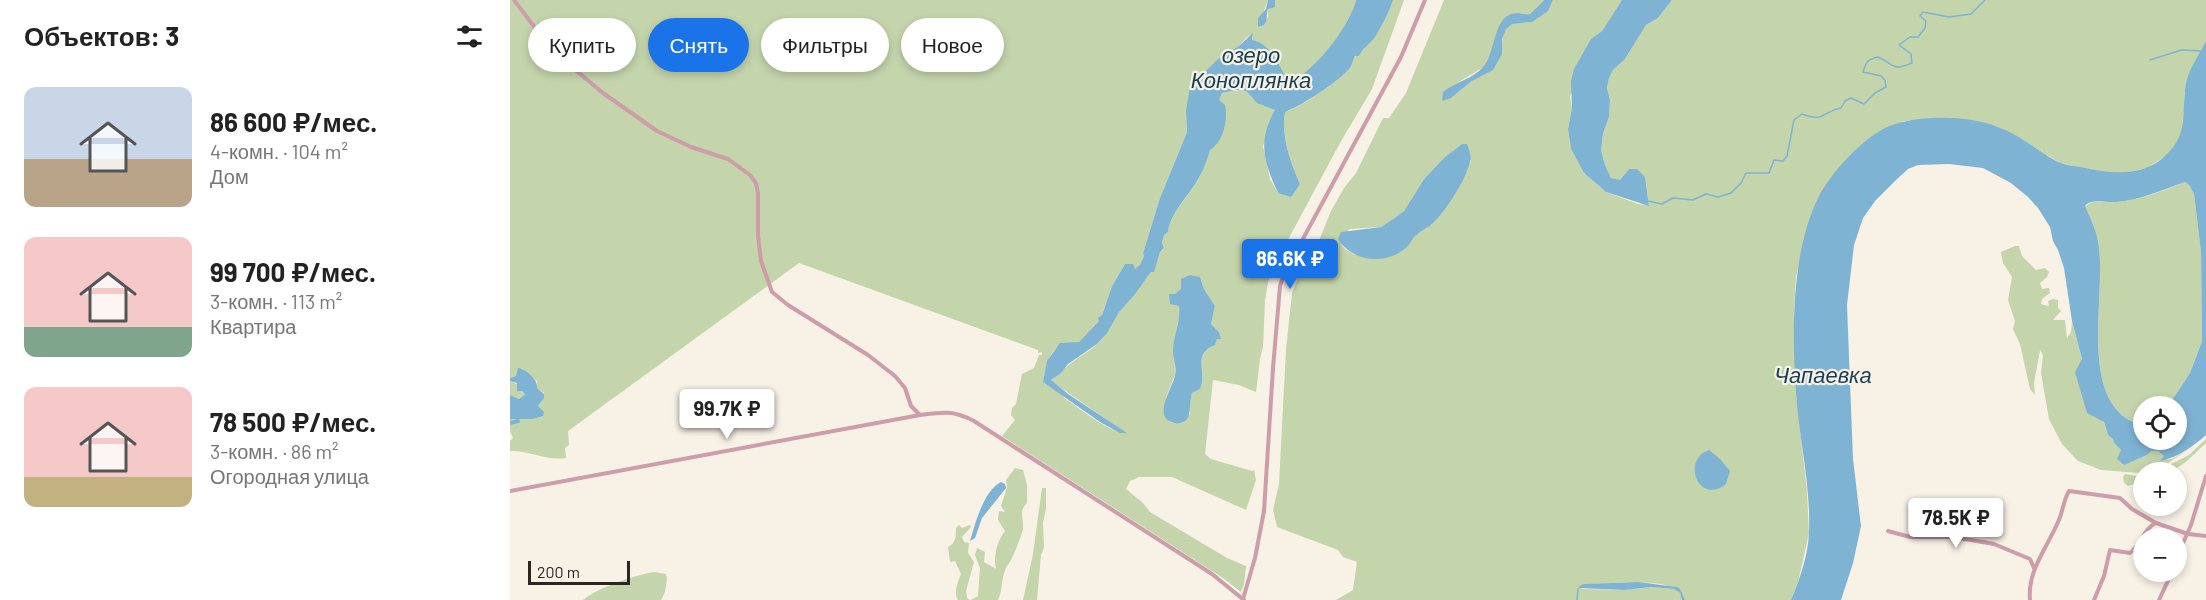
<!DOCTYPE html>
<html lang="ru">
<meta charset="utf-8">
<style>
:root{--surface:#fff;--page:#f2f2f2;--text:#222;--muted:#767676;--accent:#1a73e8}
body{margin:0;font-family:Barlow,sans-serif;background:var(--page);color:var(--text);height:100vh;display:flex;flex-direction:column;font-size:22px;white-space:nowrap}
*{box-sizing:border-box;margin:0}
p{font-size:20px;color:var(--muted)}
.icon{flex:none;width:33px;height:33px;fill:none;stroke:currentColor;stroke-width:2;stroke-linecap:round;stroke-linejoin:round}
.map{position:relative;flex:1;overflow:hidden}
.side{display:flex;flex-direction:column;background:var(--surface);width:510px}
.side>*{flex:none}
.hud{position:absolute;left:18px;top:18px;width:570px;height:54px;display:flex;gap:12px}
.tools{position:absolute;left:1623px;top:396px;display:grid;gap:12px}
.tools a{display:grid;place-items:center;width:54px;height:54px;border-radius:50%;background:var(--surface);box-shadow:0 3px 9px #0003;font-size:30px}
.scale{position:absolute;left:18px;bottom:15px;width:102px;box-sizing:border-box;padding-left:6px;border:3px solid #292623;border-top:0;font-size:16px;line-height:21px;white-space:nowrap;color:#292623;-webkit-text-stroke:4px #f8f1e6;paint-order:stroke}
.price{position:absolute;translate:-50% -51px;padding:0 14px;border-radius:6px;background:#fff;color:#222;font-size:20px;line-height:39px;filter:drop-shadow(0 2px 3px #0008)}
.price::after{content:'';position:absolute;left:50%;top:36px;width:18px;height:14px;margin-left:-9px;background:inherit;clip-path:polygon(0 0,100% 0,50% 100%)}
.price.current{background:var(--accent);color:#fff}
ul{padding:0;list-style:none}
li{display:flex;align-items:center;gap:18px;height:150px;padding:0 24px}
li span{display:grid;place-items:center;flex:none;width:168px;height:120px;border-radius:12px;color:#555}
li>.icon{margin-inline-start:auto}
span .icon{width:72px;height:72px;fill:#fffc;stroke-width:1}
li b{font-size:26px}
h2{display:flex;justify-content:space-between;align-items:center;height:72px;padding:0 24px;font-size:26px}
.pill{padding:0 21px;border-radius:27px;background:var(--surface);box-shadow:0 3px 9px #0003;font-size:21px;line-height:54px}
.pill.current{background:var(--accent);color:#fff}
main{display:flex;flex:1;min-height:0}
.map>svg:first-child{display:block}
.green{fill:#c4d4ab;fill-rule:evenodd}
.water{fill:#7eb3d4;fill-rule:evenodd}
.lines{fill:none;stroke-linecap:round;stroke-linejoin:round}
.stream{stroke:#7eb3d4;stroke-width:1.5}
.canal{stroke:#7eb3d4;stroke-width:4}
.minor{stroke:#cd9daa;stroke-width:4}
.labels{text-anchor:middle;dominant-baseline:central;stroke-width:4.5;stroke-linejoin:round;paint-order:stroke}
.water-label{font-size:22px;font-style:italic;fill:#153f57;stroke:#f8f1e6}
</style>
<main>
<section class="side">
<h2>Объектов: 3<svg class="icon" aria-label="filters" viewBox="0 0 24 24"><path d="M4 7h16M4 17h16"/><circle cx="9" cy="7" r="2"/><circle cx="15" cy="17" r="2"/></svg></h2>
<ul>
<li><span style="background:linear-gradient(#c9d6e8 60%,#b9a48a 0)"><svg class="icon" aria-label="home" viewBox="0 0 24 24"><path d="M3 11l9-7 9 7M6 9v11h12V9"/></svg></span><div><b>86 600 ₽/мес.</b><p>4-комн. · 104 m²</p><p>Дом</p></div></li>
<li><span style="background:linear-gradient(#f6c9c9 75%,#7fa58c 0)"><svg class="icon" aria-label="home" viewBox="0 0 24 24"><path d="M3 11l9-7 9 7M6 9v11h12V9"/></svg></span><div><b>99 700 ₽/мес.</b><p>3-комн. · 113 m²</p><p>Квартира</p></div></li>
<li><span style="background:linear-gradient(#f6c9c9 75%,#c2b280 0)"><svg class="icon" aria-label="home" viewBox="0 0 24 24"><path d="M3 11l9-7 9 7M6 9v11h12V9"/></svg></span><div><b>78 500 ₽/мес.</b><p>3-комн. · 86 m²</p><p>Огородная улица</p></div></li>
</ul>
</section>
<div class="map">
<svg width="1696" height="600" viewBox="0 0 1696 600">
<rect width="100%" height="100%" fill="#f8f1e6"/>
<path class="green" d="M 0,0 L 758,0 L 748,27 L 752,26 L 758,17 L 758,9 L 765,4 L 765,0 L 846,0 C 839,28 808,66 783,81 L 777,78 C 765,60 763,49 742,40 L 743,34 L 737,37 L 729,46 L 708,59 L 676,111 L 677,132 L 650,198 L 633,253 L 634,256 L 630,266 L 625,270 L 615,264 L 602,286 L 590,320 L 569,342 C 564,344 559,342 554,344 C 540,348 537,364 534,377 L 540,387 L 553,394 L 554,398 C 570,408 597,432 616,433 L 541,381 C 552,369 566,359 580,350 C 594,341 600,325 608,312 C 618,298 631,287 641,272 L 644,271 L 650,252 L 654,248 L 652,243 L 654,235 L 658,232 C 661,213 676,199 686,183 C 699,161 709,122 709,96 C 717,88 726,91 736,91 L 742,98 L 765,110 L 753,146 L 760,179 L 768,193 L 790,184 C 780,161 771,137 775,112 C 792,106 827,83 839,69 C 842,66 843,60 845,56 L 849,56 C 853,48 860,44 865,36 C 872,25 879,13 883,0 L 894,0 L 862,89 L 830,143 L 766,262 L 758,282 L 755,301 L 753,347 L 750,359 L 746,392 L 729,385 L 703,380 L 695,454 L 701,459 L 742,471 L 744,470 L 746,480 L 736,510 L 662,477 L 629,477 L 620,481 L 616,489 L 633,503 L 640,512 L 717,558 L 736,566 L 734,584 L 731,592 L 713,578 L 492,436 L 505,420 L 501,415 L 502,408 L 506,404 L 512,374 L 524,368 L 529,355 L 532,355 L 532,352 L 528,353 L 528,350 L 289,263 L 58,431 L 59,445 L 55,448 L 56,458 C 37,461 19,450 0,451 L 0,441 L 3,438 L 0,431 L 0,419 L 23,419 L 33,416 L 28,406 L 34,398 L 34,393 L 27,388 L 27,381 L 11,368 L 6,376 L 0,378 ZM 690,277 L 694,289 L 705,306 L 701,324 L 709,332 L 710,339 L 706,339 L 705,345 C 681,354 698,373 690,389 L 682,393 L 679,401 L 680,414 L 672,423 L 660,422 L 656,397 L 665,375 L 664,342 L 670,313 L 669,306 L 660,294 L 665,294 Z
M 934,0 L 1034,0 L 1020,14 L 998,15 L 984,41 L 982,53 L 975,66 L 939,88 L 946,94 L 988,60 C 995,50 988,34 1000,25 C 1006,21 1012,24 1019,22 C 1028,20 1040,9 1043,0 L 1112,0 L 1092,31 L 1081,39 L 1060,97 L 1062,108 L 1058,129 L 1061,149 L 1074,173 L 1096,192 L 1128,204 L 1139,205 L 1135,177 L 1119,169 L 1110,180 L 1101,178 L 1095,165 L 1091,150 L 1093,134 L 1099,117 L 1100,100 L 1097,88 L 1099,78 L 1103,70 L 1115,59 L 1136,25 L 1148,18 L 1162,0 L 1696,0 L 1696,41 L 1678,77 L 1674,95 L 1675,115 L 1670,140 L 1657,155 L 1637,168 L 1614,173 L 1597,173 L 1550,163 L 1515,141 L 1486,126 L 1436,118 L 1393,121 L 1318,184 L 1307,200 L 1286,276 L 1284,311 L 1286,393 L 1297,492 L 1299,533 L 1288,582 L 1281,600 L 1175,600 C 1167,573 1098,585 1075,584 L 1071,589 L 1115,590 L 1141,587 L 1164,589 L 1170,593 L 1172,600 L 826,600 L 843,590 L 847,562 L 833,557 L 828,550 L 767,527 L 763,510 L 769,484 L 776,349 L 782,293 L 790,273 L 808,243 L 821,211 L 834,188 L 846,173 L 873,118 L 879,118 L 896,93 ZM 952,144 L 961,161 L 948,187 L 916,229 L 905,235 L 897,247 L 845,255 L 835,249 L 828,239 L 840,229 L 871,227 L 883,219 L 894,211 L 914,179 L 935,157 Z
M 1675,182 L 1679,185 L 1684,194 L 1691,252 L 1692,341 L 1680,373 L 1658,406 L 1634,406 L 1633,423 C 1625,424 1620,421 1613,416 C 1571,382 1597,290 1588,241 C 1586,229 1580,218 1575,207 C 1582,198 1596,203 1606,202 C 1631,200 1652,191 1675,182 Z
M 1505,246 L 1509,246 L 1512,256 L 1526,270 L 1535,268 L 1539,272 L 1537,277 L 1530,283 L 1532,289 L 1539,288 L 1540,293 L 1532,299 L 1531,304 L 1539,306 L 1538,301 L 1543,299 L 1548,300 L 1548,308 L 1551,311 L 1543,320 L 1555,320 L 1557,338 L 1561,332 L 1562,321 L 1572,359 L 1598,435 L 1603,439 L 1604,443 L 1611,450 L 1613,465 L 1637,455 L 1640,451 L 1648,451 L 1654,456 L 1651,460 L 1662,459 L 1678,450 L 1644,472 L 1630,473 L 1591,470 L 1568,461 L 1552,444 L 1539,419 L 1531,373 L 1533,355 L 1530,350 L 1524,383 L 1525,395 L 1520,389 L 1510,344 L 1503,329 L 1505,321 L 1498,300 L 1502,277 L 1493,263 L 1491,252 Z
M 0,381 L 7,384 L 7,387 L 15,395 L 13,398 L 9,399 L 0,395 Z
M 1696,439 L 1696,443 C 1682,455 1670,473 1649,472 L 1655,467 L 1679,455 Z
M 505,468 L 513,470 L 517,485 L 517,503 C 508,511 514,519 513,529 C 512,534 504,555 501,560 C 500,563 497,565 496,568 C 491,579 493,589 488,600 L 461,600 L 468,596 L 470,568 L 465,555 L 467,548 L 475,552 L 474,562 L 486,569 C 483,557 487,541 495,531 L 488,520 L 489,511 L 495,512 L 491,506 L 497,487 L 496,480 Z
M 1615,474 L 1633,477 L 1633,481 L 1629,486 L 1624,484 L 1618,486 L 1614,483 L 1613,477 Z
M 532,488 L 536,488 L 536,508 L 533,523 L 534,547 L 531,555 L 527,600 L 513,600 L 523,554 Z
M 449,525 L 452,528 L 460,525 L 461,527 L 452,537 L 454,542 L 459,543 L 458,553 L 464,562 L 456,591 L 457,598 L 460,600 L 448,600 C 443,592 448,582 451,574 L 445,561 L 440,562 L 438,547 C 446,543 446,536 446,528 Z
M 144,572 L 156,574 L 157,579 L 155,592 L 151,600 L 73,600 C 87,588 125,575 144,572 Z"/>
<path class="water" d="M 758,0 L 765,0 L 765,7 L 758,9 C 755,17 760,25 748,27 L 748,18 L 756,9 Z
M 846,0 L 883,0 C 879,13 872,25 865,37 C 860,44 853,48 849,56 L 845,56 C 843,60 842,66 839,69 C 826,84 792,105 775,112 C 771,137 780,161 790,184 L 781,197 L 768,193 C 754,162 747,142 765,110 L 747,103 L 736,91 L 725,90 L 712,93 L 709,100 L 715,105 C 718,120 714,141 700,150 C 697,161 693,171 687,181 C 677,198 661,212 658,232 L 654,235 L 652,243 L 654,248 L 650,252 L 644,272 L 641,272 L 625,294 L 609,312 L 597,333 L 587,344 L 558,364 L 551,373 L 541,380 L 558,394 L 617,433 L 610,433 L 590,422 L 533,382 L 537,361 L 550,343 L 569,342 L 589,321 L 588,318 L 592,315 L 602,286 L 615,264 L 623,264 L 625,269 L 630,265 L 634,256 L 633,253 L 650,198 L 677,132 L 676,111 L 680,87 L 708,59 L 729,46 L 743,33 L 742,40 C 761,44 767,63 777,78 L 784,80 C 808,66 839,27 846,0 Z
M 1034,0 L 1043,0 L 1038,11 L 1022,22 L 1002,24 L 996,29 L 992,39 L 992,54 L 983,70 L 962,81 L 941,98 L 932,101 L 933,92 C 945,82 963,79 973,67 C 985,55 983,20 1001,14 C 1008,12 1013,15 1020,14 Z
M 1112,0 L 1162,0 L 1148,18 L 1136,25 L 1115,59 L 1103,70 L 1099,78 L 1097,88 L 1100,100 L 1099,117 L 1093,134 L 1091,150 L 1095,165 L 1101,178 L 1110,180 L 1119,169 L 1127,169 L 1135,177 L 1139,206 L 1096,192 L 1074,173 L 1061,149 L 1058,129 L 1062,108 L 1061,81 L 1064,69 L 1081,39 L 1092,31 Z
M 1696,41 L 1696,435 C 1682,447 1669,457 1650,461 L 1654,456 L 1648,451 L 1641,451 L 1637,455 L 1614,465 L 1607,459 L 1611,450 L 1604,443 L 1603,439 L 1598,435 L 1594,422 L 1577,413 L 1565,372 L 1572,359 L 1562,321 L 1554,268 L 1548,250 L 1543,241 L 1540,227 L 1528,208 L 1518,197 L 1501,183 L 1473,168 L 1439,164 L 1408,165 L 1398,169 L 1386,180 L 1365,201 L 1353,218 L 1344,245 L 1337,305 L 1343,459 L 1351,526 L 1343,563 L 1331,600 L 1281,600 C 1290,579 1298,555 1299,533 C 1301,486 1289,439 1286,393 C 1282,333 1281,256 1307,200 C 1319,175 1349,142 1373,129 C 1402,114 1458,115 1488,127 C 1510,135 1528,151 1548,162 C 1555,165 1564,166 1571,167 C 1600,174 1635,178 1658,153 C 1681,130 1670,106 1677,79 C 1681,66 1690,53 1696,41 ZM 1675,182 L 1679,185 L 1684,194 L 1691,252 L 1692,341 L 1680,373 L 1658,406 L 1666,406 L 1666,440 L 1634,440 L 1633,423 C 1625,424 1620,421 1613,416 C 1571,382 1597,290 1588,241 C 1586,229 1580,218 1575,206 C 1582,198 1596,203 1606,202 C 1631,200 1652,190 1675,182 Z
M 952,144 L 957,144 C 959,150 962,157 960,162 C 955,181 937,209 924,222 C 918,228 911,231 905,236 C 902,239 900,244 897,247 C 876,266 842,262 828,239 L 831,232 L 871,227 L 883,219 L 894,211 L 914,179 L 935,157 Z
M 680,275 L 690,277 L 694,289 L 705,306 L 701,324 L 709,332 L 711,339 L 707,339 L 705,345 C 681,354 698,373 690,389 L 682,393 C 679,401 681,415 677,419 C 674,423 669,424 665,423 C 640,418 664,386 665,375 C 667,367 663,359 663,351 C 663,336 671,322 669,306 L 660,304 L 659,294 L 665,294 L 671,289 L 671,279 Z
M 8,368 L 10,368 C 18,372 28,379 27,388 L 34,394 L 34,398 L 28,406 L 34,412 L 33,416 L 23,419 L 0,419 L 0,395 L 9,399 L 15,395 L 12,391 L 7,391 L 7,383 L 0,381 L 0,378 L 6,376 Z
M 1199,450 L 1210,459 L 1220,471 L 1216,484 C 1188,506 1171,459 1199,450 Z
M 491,482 L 495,484 L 496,488 L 472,518 L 465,538 L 460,541 C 465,524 474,490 491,482 Z
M 1128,582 L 1167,587 L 1170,589 L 1175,600 L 1172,600 L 1170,593 L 1164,589 L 1141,587 L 1115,590 L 1068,588 L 1071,585 L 1075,584 Z"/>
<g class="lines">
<path class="stream" d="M 1640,60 L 1671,50 L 1691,51
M 1138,201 L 1152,204 L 1163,198 L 1183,200 L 1196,194 L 1208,197 L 1221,193 L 1231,183 L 1236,173 L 1259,173 L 1264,160 L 1273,161 L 1277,156 L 1284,120 L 1292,114 C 1316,123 1311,111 1331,108 L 1335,101 L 1341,98 L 1354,104 L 1365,93 L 1376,87 L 1375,80 L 1371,76 L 1353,72 C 1356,62 1358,59 1368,57 C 1385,64 1381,72 1402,63 L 1401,54 L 1389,45 L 1400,37 L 1408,37 L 1415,28 L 1416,21 L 1410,16 L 1413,12 L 1439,17 L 1461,14 L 1475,0
M 1067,600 L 1068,589"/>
<path class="canal" d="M 0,423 L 8,421"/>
<path class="minor" d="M 4,0 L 29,33 L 51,58 L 93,93 L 147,131 L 181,147 L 218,159 L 240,175 L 246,183 L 248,193 L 248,236 L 251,261 L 262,292 L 278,305 L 358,355 L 385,376 L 395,388 L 401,406 L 410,415
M 0,491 L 410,415 C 433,412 442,410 464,421 L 702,574 L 734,600
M 1378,531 L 1400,537 L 1440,537 L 1461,540 L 1484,544 L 1520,559 L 1524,568
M 1666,559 L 1681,525 L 1696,476
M 733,599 L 745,558 L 754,511 L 763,368 L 770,286 L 774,274 L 891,57 L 915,0
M 1520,600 C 1517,571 1537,548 1548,522 C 1553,512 1553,501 1559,491 L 1610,498 L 1622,509 L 1646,523 L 1678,534 L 1696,536
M 1584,600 L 1594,576 L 1600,550 L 1620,553 C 1631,545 1634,528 1646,523
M 1649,600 L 1662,572"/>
</g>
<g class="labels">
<g class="water-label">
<text x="741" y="54">озеро<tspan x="741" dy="25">Коноплянка</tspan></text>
<text x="1313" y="374">Чапаевка</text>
</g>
</g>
</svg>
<div class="tools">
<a><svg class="icon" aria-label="locate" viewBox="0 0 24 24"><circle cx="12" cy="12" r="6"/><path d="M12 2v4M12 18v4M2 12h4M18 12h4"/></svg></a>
<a>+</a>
<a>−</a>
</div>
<div class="scale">200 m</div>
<b class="price current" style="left:780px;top:290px">86.6K ₽</b>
<b class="price" style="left:217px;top:440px">99.7K ₽</b>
<b class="price" style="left:1446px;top:549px">78.5K ₽</b>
<div class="hud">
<a class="pill">Купить</a>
<a class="pill current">Снять</a>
<a class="pill">Фильтры</a>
<a class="pill">Новое</a>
</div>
</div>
</main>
